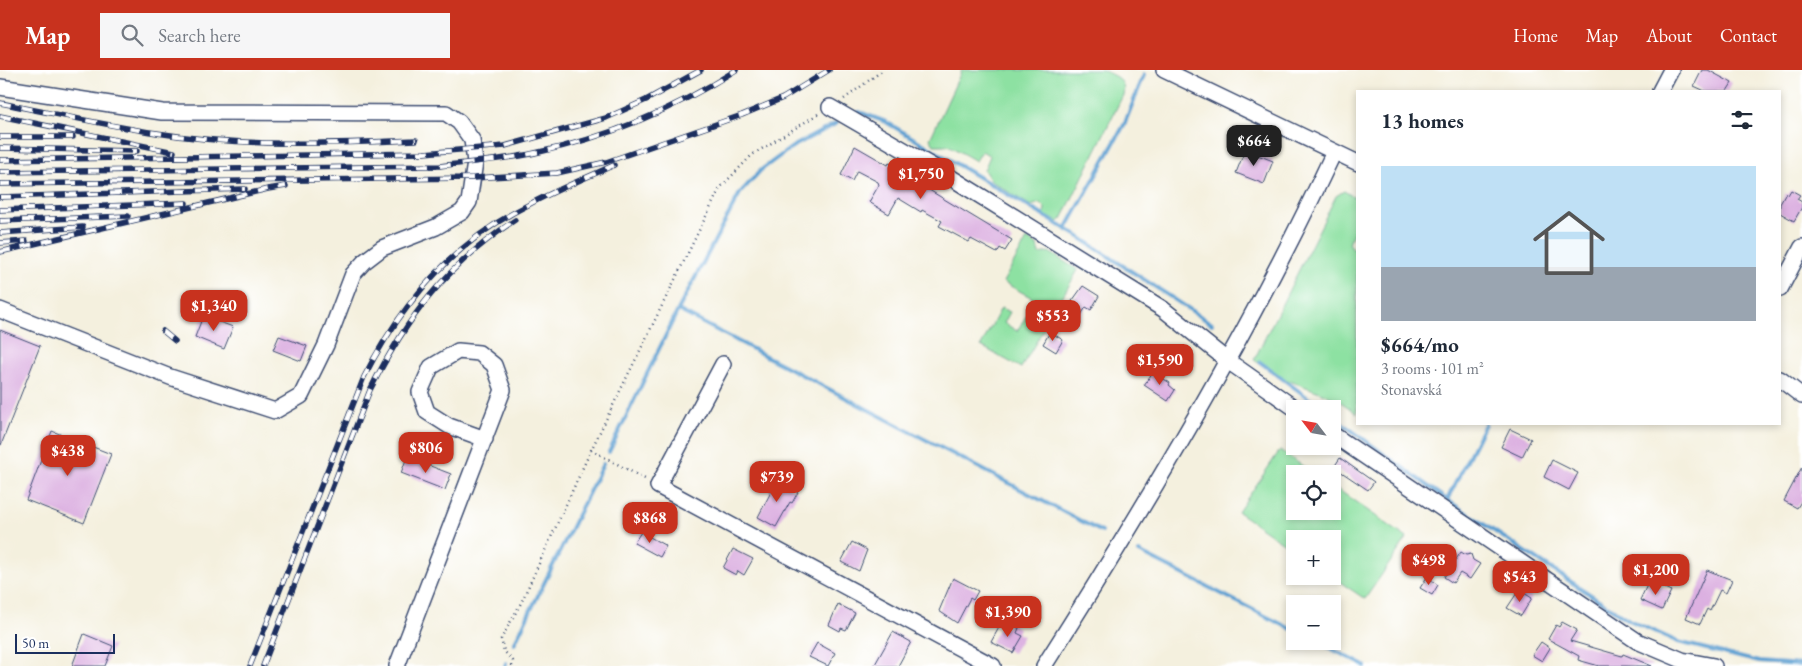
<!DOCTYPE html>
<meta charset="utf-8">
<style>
:root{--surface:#fff;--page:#f6f6f7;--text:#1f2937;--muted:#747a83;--accent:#c8321e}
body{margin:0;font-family:"EB Garamond",serif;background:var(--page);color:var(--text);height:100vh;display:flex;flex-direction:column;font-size:19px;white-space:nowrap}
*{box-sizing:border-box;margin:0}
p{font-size:16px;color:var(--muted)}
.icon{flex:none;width:28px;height:28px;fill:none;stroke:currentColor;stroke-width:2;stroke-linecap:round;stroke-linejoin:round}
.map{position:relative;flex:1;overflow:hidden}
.sheet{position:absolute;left:1356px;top:20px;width:425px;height:335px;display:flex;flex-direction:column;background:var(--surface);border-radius:0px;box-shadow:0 2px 8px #0003}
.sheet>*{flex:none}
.needle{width:32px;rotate:301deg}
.controls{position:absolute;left:1286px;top:330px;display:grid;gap:10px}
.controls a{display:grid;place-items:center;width:55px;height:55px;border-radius:0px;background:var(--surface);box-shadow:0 2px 8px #0003;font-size:25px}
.scale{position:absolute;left:15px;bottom:12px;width:100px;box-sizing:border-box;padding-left:5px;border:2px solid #1b2f5e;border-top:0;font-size:14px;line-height:18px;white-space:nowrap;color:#1b2f5e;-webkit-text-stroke:4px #fff;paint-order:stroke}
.price{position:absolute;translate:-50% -42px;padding:0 11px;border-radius:10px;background:var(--accent);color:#fff;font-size:16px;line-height:32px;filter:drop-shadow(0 1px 2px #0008)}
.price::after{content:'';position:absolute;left:50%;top:30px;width:15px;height:11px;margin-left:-8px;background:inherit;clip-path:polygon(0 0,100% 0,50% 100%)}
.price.on{background:#222;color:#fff}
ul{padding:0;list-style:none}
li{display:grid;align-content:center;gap:10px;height:265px;padding:0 25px}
li span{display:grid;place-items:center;height:155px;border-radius:0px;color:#555}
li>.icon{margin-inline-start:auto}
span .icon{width:90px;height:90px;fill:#fffc;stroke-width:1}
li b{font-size:21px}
h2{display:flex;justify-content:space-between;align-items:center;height:60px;padding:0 25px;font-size:21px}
header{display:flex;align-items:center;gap:30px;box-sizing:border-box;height:70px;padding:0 25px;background:var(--accent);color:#fff}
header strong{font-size:24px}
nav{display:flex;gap:28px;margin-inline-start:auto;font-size:18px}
.search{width:350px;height:45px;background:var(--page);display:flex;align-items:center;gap:12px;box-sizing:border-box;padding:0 18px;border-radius:0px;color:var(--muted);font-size:19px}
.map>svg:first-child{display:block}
.green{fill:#8de1a2;stroke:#548880}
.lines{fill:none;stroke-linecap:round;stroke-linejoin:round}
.stream{stroke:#5ea0d2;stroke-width:4}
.building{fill:#dcb0e1}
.minor-casing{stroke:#3c4c71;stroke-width:18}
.path{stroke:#3c4c71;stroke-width:2.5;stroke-dasharray:1 4;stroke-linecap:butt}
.minor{stroke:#fff;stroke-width:15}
.rail-casing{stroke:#1b2f5e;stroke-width:5.5}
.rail{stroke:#fff;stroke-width:4;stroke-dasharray:11;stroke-linecap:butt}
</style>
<header>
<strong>Map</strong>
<div class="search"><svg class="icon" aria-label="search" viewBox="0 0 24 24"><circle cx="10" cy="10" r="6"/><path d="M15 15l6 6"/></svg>Search here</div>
<nav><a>Home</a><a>Map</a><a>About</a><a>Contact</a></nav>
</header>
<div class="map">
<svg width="1802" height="596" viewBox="0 0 1802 596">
<rect width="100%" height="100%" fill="#fff"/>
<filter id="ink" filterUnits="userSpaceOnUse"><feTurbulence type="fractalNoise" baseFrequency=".02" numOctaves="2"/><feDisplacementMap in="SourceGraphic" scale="10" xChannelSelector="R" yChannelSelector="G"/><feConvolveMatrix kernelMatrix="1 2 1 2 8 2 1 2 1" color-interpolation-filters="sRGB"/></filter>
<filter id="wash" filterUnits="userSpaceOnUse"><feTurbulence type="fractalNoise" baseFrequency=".0096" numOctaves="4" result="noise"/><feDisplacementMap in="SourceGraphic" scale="20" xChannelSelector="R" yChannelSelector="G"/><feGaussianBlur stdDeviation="1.12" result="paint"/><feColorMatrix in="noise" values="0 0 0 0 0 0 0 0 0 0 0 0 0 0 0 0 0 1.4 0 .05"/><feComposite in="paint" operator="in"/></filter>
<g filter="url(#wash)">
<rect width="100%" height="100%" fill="#f4f0de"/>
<path class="green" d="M 962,0 L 1102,0 C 1114,6 1127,9 1123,25 L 1062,149 L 1058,152 L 1044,145 L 1045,138 L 1040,133 L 1031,136 L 991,111 L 984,100 L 990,86 L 982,81 L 976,91 L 948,75 L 934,75 L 930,69 Z
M 1344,121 L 1357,129 L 1357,154 L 1349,173 L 1357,184 L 1357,344 C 1339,328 1317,321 1295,313 C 1280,308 1267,298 1254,290 L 1336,126 Z
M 1027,169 L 1037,175 L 1039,184 L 1049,182 L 1078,200 L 1021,298 L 981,276 L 1001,238 L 1010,242 L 1004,253 L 1017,261 L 1036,230 L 1003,212 Z
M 1280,380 L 1314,404 L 1295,404 L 1295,441 L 1332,441 L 1333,416 L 1407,468 L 1365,529 L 1331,506 L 1332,469 L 1295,469 L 1295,481 L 1238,442 Z"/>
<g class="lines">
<path class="stream" d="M 859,42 L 886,52 L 1076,165 L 1212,254
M 1066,159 L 1124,55 L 1144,5
M 678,240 L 1102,462
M 1260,292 L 1323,339
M 1332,346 L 1447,430 L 1629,550 L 1678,572 L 1759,592 L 1802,595
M 609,382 L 678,240 L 740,123 L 761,100 L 792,77 L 837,53
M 1447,430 L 1485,354
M 1139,482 L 1295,561
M 1316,571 L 1365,596
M 514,574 L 603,394
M 505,596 L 506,593"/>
</g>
<g id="blocks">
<path class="building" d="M 1702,0 L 1708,0 L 1732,13 L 1727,21 L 1705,21 L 1694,16 Z
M 855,76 L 888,95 L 889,93 L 906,102 L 904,104 L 934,123 L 1012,170 L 1005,181 L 1000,178 L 997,183 L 971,169 L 969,172 L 939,156 L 942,151 L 922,140 L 921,142 L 898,128 L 889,144 L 869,132 L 879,115 L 878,112 L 857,101 L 852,111 L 841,105 Z
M 1245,80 L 1273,91 L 1264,114 L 1236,103 Z
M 1791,120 L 1800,125 L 1797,129 L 1802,132 L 1802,137 L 1794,151 L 1780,143 L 1780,134 L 1786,123 L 1788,125 Z
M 1083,216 L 1099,226 L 1091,240 L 1086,237 L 1076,253 L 1067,247 L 1074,237 L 1070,234 Z
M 203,246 L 233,257 L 224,279 L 195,267 Z
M 0,260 L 40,276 L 1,375 L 0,375 Z
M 1050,262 L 1063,270 L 1056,282 L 1043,274 Z
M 279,266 L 307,276 L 301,291 L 273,280 Z
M 1153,302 L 1170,313 L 1169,315 L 1175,320 L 1168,331 L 1144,315 Z
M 1510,359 L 1531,369 L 1522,387 L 1501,377 Z
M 52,361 L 111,384 L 84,453 L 26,430 Z
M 407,387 L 451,404 L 445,420 L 401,403 Z
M 1340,388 L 1374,412 L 1368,420 L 1334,397 Z
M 1552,390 L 1578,403 L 1569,420 L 1544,407 Z
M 1802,397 L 1802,430 L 1797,438 L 1784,431 Z
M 775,410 L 798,422 L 792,433 L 790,432 L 776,457 L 758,447 L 771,422 L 769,421 Z
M 641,462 L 666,476 L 660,487 L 634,473 Z
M 852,472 L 867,480 L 859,501 L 841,492 Z
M 733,479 L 753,489 L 744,505 L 738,501 L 736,505 L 723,498 Z
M 1461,482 L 1466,485 L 1471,484 L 1473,490 L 1480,494 L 1470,509 L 1460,503 L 1453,513 L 1444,507 Z
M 1707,500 L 1732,510 L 1726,523 L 1720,520 L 1710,541 L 1707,539 L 1700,554 L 1686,548 Z
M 1427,507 L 1438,515 L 1432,525 L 1420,518 Z
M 953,508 L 978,521 L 973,530 L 970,528 L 957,553 L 939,541 Z
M 1649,511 L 1671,521 L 1662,540 L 1640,530 Z
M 1519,520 L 1532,528 L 1521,546 L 1507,538 Z
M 838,534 L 855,543 L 846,560 L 841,558 L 840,561 L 829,555 Z
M 1562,552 L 1577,560 L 1570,571 L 1622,586 L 1623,584 L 1652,596 L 1599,596 L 1578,590 L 1579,586 L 1548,569 L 1556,555 L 1559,557 Z
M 1010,553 L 1019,558 L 1017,563 L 1023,566 L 1013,583 L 991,572 L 1001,554 L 1007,558 Z
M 893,562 L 911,572 L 898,596 L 874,596 Z
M 84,564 L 113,576 L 105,596 L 72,596 Z
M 1541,572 L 1550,578 L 1542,591 L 1532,585 Z
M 817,573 L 835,583 L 828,596 L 809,587 Z"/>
</g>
</g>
<g filter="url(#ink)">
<use href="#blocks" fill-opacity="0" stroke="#3c4c71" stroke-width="1"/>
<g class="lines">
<defs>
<path id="minor" d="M 1164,0 L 1358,93
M 0,17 L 162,42 L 446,43 L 459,52 L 472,70 L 475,92 L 469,132 L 462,142 L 436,157 L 382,178 L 365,191 L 353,204 L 326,275 L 301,326 L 275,341 L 170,307 L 0,240
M 1660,21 L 1671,0
M 830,37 L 942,102 L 1163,239 L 1228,291 L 1296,339
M 1780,219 L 1802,177
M 723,294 L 658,416 L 993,596
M 1780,309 L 1802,326
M 1332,364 L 1637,571 L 1682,590 L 1714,596
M 397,596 L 503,320 L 494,295 L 479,283 L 458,281 L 431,297 L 420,322 L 427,342 L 449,356 L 485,369
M 1044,596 C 1150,429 1250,261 1334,82"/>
</defs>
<use href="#minor" class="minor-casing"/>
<path class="path" d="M 844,29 L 883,0
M 591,380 L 647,410
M 512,596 L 513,591 L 504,581 L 501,569 L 521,533 L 591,380 L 720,118 L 752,85 L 818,44"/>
<use href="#minor" class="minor"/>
<defs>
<path id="rail" d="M 0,33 C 52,43 104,55 157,63 C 243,77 330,74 416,70
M 0,46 L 174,82
M 0,67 L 73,67
M 0,78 L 137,81
M 0,90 L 424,83 L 505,76 L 606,48 L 646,30 L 701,0
M 0,102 L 440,96 C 471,92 504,90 535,83 C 606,68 675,39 736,0
M 0,114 L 474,108 L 557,103 L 606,92 L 742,45 L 783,28 L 829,0
M 0,127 L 245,119
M 0,140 L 186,133
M 0,151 L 128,146
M 0,163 L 83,157
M 0,173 L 26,171
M 0,182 L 268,119 L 286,116
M 163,261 L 175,271
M 250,596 L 364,307 C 401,234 454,172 528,135 C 556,120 586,108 614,95
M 263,596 L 370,320 C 407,247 446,196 515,150"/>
</defs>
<use href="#rail" class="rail-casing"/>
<use href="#rail" class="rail"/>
</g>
</g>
</svg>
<div class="controls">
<a><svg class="needle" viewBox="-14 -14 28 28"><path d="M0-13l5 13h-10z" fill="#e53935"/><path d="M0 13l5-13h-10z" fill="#747a83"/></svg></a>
<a><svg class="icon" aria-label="locate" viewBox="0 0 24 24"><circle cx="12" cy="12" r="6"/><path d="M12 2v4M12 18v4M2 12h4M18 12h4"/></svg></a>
<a>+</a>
<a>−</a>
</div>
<div class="scale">50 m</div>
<b class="price on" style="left:1254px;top:97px">$664</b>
<b class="price" style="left:921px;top:130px">$1,750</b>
<b class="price" style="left:214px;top:262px">$1,340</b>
<b class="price" style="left:1053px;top:272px">$553</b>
<b class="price" style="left:1160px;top:316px">$1,590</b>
<b class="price" style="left:426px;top:404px">$806</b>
<b class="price" style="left:68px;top:407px">$438</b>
<b class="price" style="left:777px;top:433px">$739</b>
<b class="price" style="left:650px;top:474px">$868</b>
<b class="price" style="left:1429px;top:516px">$498</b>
<b class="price" style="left:1656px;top:526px">$1,200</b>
<b class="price" style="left:1520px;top:533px">$543</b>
<b class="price" style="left:1008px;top:568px">$1,390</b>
<section class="sheet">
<h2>13 homes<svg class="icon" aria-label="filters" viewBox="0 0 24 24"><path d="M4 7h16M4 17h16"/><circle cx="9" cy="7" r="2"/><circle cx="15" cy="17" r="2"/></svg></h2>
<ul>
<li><span style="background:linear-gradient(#bfe0f5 65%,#9aa5b1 0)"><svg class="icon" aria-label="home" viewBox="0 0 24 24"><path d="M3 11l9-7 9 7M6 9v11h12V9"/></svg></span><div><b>$664/mo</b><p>3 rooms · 101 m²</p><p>Stonavská</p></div></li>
</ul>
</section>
</div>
